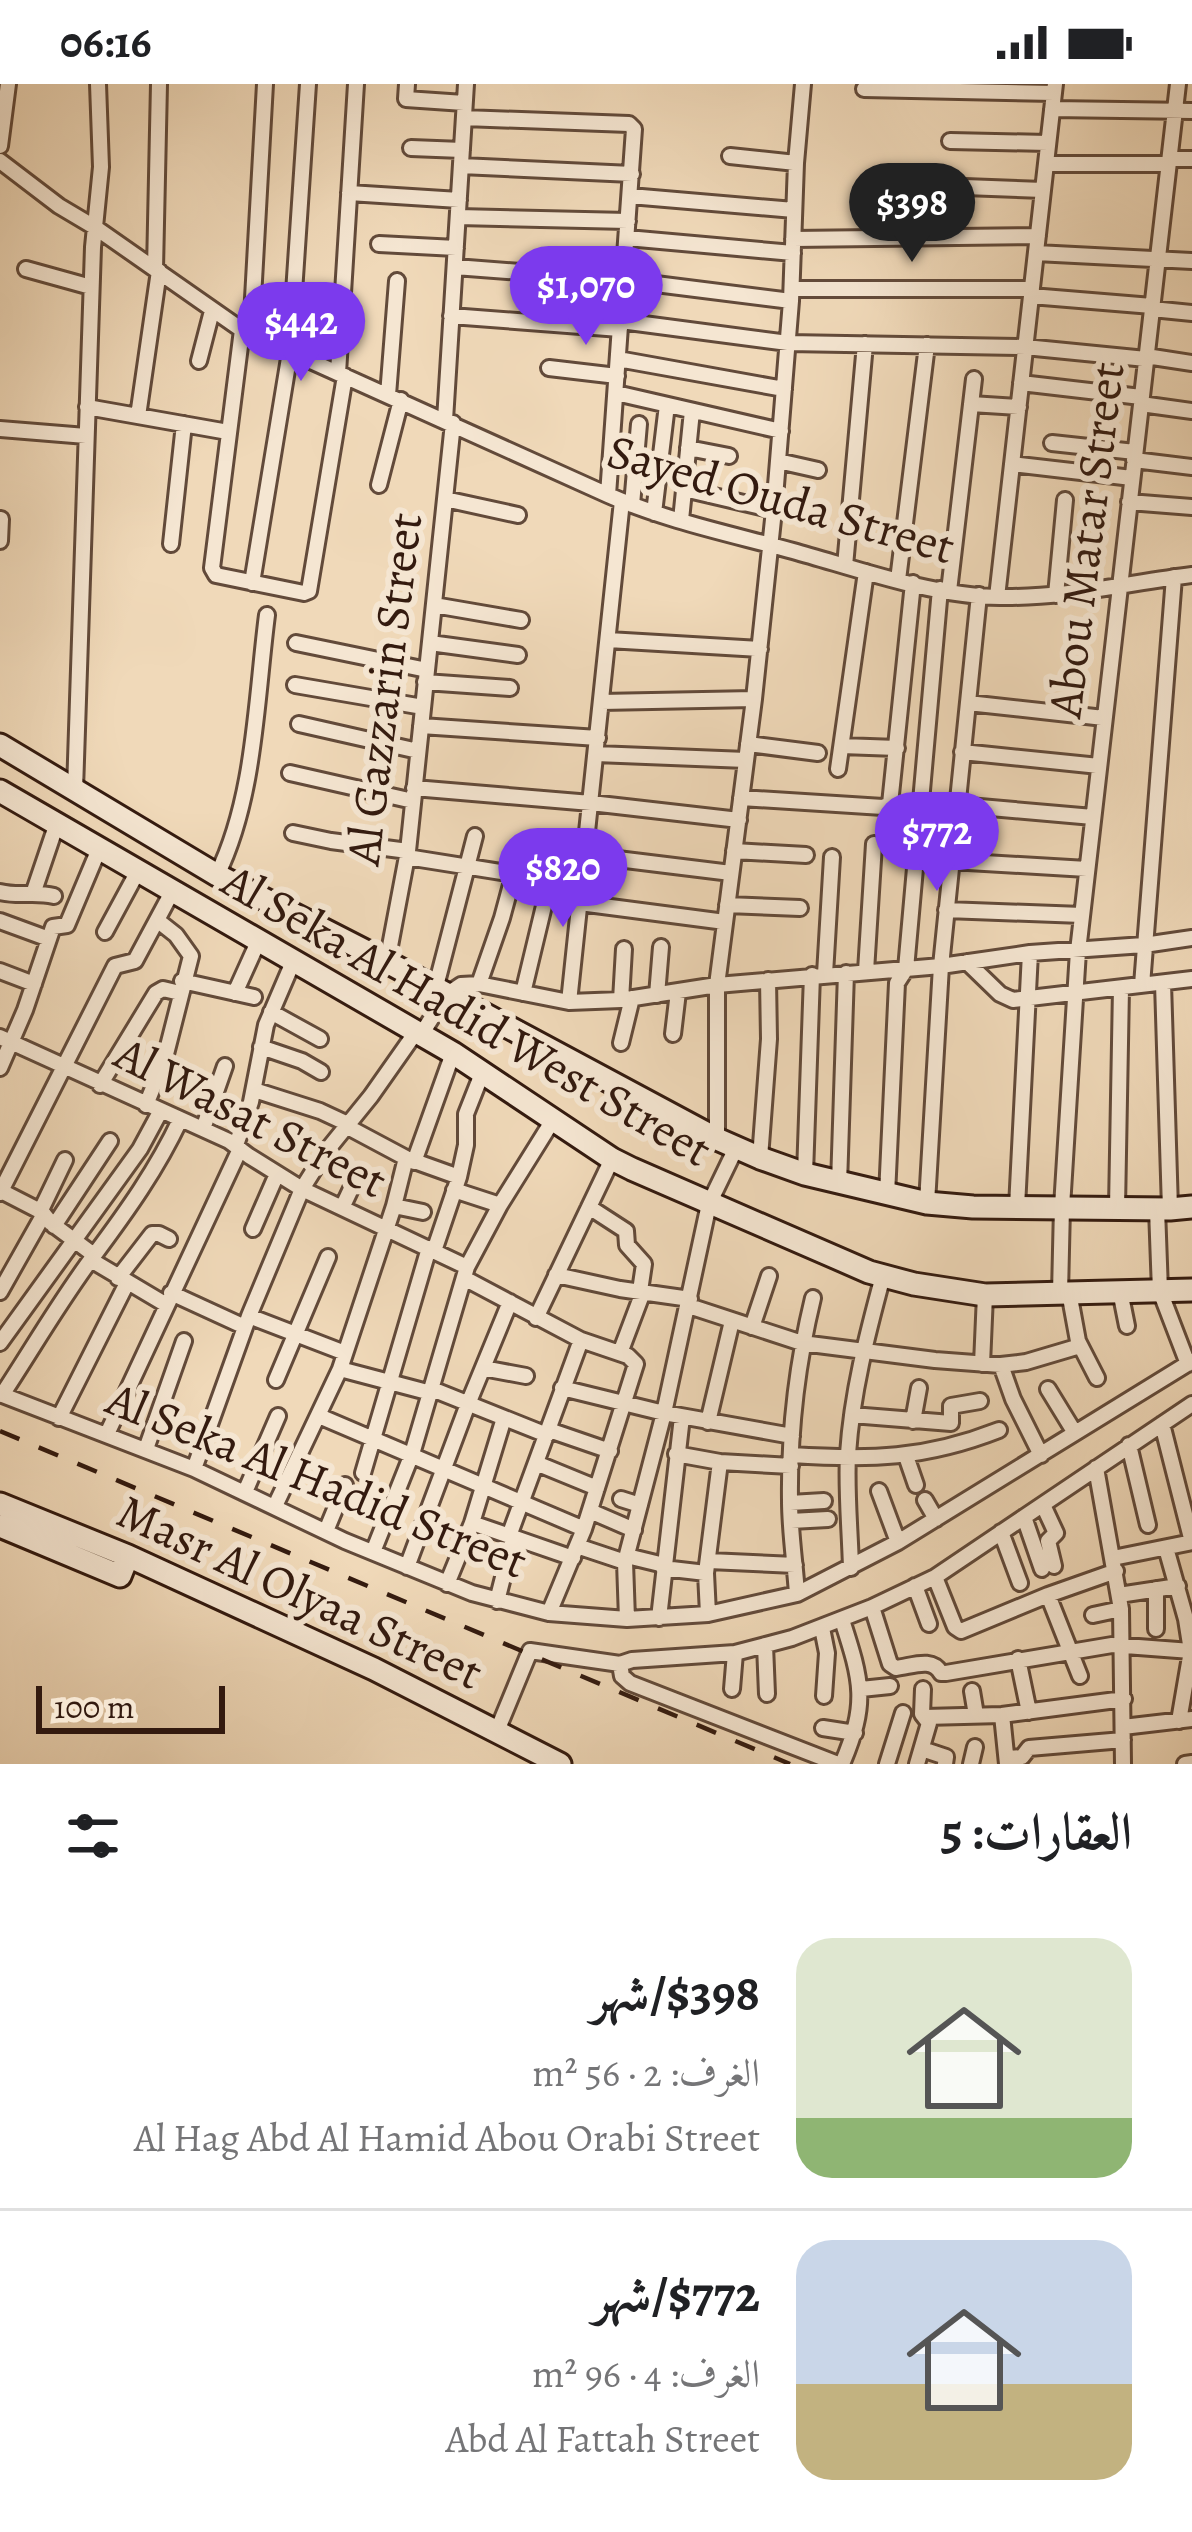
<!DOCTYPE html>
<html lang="ar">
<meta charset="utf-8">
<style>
:root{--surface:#fff;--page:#f6f6f6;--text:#202124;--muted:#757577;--line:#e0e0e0;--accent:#7c3aed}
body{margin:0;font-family:Alegreya,Amiri,serif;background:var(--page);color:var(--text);direction:rtl;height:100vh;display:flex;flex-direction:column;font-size:45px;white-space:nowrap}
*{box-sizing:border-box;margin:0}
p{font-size:39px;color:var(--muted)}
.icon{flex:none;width:66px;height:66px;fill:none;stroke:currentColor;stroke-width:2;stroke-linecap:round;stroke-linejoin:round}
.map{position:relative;height:1680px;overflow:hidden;direction:ltr}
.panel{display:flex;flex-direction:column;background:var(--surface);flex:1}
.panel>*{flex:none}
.scale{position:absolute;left:36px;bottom:30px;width:189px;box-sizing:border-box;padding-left:12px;border:6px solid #331a0f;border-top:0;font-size:33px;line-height:42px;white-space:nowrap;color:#331a0f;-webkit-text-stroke:9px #f5e6d2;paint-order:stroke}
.price{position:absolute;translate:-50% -102px;padding:0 27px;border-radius:42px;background:var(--accent);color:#fff;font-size:39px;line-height:78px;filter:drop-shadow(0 3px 6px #0008)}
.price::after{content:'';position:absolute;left:50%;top:72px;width:36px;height:27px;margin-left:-18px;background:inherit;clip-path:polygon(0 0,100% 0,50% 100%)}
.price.selected{background:#222;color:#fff}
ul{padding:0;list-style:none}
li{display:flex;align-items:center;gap:36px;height:300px;padding:0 60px}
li+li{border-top:3px solid var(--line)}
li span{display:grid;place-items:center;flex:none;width:336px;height:240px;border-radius:36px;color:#555}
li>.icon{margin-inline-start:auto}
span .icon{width:144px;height:144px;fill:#fffc;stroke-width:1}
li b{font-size:51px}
h2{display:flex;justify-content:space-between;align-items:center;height:144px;padding:0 60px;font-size:51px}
.status{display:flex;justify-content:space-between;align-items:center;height:84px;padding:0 60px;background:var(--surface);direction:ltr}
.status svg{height:33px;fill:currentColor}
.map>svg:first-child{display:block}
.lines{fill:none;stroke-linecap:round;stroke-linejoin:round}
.street-casing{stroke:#624a3a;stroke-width:20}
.secondary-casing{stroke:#331a0f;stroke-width:27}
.street{stroke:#f5e6d2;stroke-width:14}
.secondary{stroke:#f5e6d2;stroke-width:21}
.rail{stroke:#331a0f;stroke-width:4.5;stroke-dasharray:21 21;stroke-linecap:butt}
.labels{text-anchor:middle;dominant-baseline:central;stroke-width:12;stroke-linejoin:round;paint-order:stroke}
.street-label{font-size:48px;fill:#331a0f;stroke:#f5e6d2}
</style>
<div class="status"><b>06:16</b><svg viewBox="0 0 49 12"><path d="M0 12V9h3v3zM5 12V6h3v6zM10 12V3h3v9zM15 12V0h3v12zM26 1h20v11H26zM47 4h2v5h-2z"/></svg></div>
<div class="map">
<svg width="1192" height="1680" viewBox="0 0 1192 1680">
<rect width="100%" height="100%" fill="#f0d9b9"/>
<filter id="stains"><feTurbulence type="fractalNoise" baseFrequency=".00167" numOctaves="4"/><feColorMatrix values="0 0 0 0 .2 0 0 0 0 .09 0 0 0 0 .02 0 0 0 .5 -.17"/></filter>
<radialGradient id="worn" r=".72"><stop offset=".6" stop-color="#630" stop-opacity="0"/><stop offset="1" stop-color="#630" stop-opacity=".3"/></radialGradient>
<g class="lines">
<defs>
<path id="street" d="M 407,0 L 406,15 L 464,19
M 864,5 L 1054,9
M 1052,25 L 1192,27
M 464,34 L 629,40 L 634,45 L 608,411
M 950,57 L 1048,59
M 0,62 L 8,0
M 411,64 L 462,66
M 730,72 L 796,79
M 1169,75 L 1192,75
M 0,77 L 59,122 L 96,144 L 242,246 L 608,411 C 667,437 731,450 793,467 C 858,485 932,512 1000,513 C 1064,514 1128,499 1192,491
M 1046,80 L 1169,80
M 461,82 L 632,90
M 911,101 L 1043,106
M 349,109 L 459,116
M 630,112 L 794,126
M 458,133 L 628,137
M 627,154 L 793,169
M 793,155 L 1038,152
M 379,160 L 456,164
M 1036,169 L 1192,177
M 455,183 L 624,196 L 791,217
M 26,185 L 91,203
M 155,185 L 159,0
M 792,205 L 1032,205
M 1031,212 L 1152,222
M 1152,225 L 1192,229
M 451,232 L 620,245
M 621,237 L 788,259 L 1025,263 L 1146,275
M 242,246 L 212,484 L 216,491 L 304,509 L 309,507 L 345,292
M 251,250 L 265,0
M 1146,272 L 1192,279
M 618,275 L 784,305
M 199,277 L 212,227
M 549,284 L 617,292
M 338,289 L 356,0
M 1021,299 L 1141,313
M 616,309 L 781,347
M 388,311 L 397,197
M 971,320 L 1019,323
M 1141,320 L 1192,327
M 87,323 L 228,348
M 138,332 L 159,187
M 445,336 L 466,0
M 0,345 L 86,352
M 1052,359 L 1135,368
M 688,364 L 729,372
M 1134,376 L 1192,383
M 778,377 L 818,386
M 1012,380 L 1132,394
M 379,401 L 401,316
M 684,405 L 774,426
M 445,415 L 518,431
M 1129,418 L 1192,423
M 632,421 L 639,340
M 654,429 L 667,321
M 681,436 L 692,327
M 0,457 L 1,435
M 171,460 L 184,340
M 845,482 L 865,260
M 898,496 L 927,261
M 252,499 L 290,268 L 308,0
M 949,507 L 974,295
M 1056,511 L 1065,416
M 997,513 L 1055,0
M 434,521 L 521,536
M 608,556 L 760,565
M 296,559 L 427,586
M 430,559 L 518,571
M 425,598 L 510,604
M 295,601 L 423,623
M 601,618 L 754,615
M 968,619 L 1104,634
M 299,640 L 418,667
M 421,642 L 598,654
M 748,660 L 818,669
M 842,662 L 897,664
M 962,668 L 1099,682
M 596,670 L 746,676
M 838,685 L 866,488
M 290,689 L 413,717
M 414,704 L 591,719 L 739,736
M 75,706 L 93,163 L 101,83 L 98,0
M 741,714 L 883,723 L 890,720 L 913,499
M 957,721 L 1093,733
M 293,749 L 331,757 L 408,767
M 734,767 L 806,771
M 585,771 L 731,789
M 407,773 L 582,801
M 951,777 L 1087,785
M 217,791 C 255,714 256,616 267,531
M 34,807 L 56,742
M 0,808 C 20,813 34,807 54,812
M 580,819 L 725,838
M 727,821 L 800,824
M 946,826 L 1082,831
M 0,837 L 49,855
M 105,848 L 138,787
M 387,878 L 408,767 L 453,339
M 967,878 L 1000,910 L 1013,916 L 1192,895
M 0,887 L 34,900
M 866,887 L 874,760
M 825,890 L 832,773
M 182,897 L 254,913
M 1163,899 L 1170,1125
M 479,900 L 502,834 L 522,760
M 1142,901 L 1174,493
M 435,906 L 475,752
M 235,909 L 258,858
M 523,909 L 550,797 L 551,775
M 657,911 L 661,863
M 621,916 L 624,865
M 569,918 L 622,417
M 271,928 L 320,955
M 673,950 L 678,908
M 421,951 L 446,911 L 461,901 L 479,900 L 569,918 L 621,916 L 717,901 L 941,882 L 1030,869 L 1144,861 L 1192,854
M 0,953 L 229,1057 L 249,1072 L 302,1105 L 467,1183
M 621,959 L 632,914
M 261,963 L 302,977 L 321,988
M 0,984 L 25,926 L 53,843 L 67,841 L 99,765
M 100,1001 L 156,909 L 163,905 L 180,909
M 254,1006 L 320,1027 L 348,1040
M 146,1021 L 165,974 L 191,872 L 176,851 L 157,836
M 346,1042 L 406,1074 L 459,1093
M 203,1045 L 225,982
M 717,1055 L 717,901 L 754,615 L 774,426 L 791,217 L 796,79 L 803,0
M 236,1061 L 251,1018 L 266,941 L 293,878
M 760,1074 L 769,955 L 768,896
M 414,1078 L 453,969
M 805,1090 L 812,891
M 839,1100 L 846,889
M 454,1106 L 500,1121
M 1,1107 L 42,1128 L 51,1139 L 94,1171
M 0,1109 L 115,882 L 135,877 L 172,808
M 887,1111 L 897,899 L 906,885 L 940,505
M 927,1119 L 941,882 L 979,511
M 394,1122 L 423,1128
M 589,1123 L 626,1147 L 627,1161 L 644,1180 L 640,1207
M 1017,1123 L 1030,869
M 342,1124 L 357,1092
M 1117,1124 L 1121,904
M 1157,1125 L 1160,1207 L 1188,1280
M 40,1128 L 65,1076
M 54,1142 L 110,1057
M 253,1145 L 277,1090
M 434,1167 L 459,1093 L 466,1061 L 466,1030 L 483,987
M 91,1176 L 165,1220
M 556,1191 L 620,1205 L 690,1215
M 118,1194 L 152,1150 L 159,1150 L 169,1155
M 464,1194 L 581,1256 L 628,1272 L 636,1280 L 584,1445 L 549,1529
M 1120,1207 L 1127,1242
M 0,1208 L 44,1130
M 1069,1208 L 1078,1257 L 1097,1294
M 171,1209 L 245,1243
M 1060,1209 L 1062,1123 L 1078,867 L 1178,0
M 689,1222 L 802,1259 L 935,1276 L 1001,1281 L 1026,1278 L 1080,1262
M 249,1232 L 345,1269
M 536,1234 L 612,1075
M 752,1243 L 769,1192
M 0,1259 L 140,1065 L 160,1028
M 620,1269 L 643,1208
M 982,1280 L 985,1211
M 1001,1281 L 1013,1315 L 1041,1371
M 483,1284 L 526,1292
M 340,1285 L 431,1309
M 276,1296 L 328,1173
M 562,1304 L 664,1329 L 792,1352
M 432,1305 L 547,1351
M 1048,1305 L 1075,1349
M 0,1310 L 194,1385 L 345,1457 L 472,1509 L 549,1529 L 627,1535 L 708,1530 L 797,1510 L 898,1458 L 1192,1277
M 2,1311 C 33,1264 61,1215 95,1170 C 127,1127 157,1085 180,1036
M 852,1331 L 951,1339 L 951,1322 L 980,1317
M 319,1332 L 584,1445
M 59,1334 L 127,1199
M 913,1337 L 919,1304
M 708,1338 L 732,1237
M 1162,1340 L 1192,1458
M 549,1346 L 610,1367
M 107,1350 L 240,1065
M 1129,1361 L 1148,1441
M 146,1365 L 184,1257
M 676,1370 L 720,1378 L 791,1382
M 792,1371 C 870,1376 925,1375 999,1346
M 906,1372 L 916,1401
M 536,1379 L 597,1404
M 1096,1384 L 1121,1525 L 1123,1680
M 194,1385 L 249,1232 L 302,1105 L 324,1070 L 371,1012 L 416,948
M 363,1389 L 429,1164
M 879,1407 L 898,1458
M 245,1408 L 278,1332
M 621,1415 L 640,1421
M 925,1416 L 936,1435
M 790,1419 L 824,1417
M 1043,1421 L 1056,1449 L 1048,1457 L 1054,1482
M 275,1422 L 340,1285 L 394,1122 L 406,1074
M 590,1427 L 634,1446
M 1024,1433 L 1042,1485
M 791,1437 L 828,1435
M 472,1439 L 573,1474
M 326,1447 L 345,1401
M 1001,1448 L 1020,1499
M 509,1452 L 581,1256
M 577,1462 L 625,1478
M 1166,1464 L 1186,1535 L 1191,1567 L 1179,1637
M 373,1468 L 412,1370 L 467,1183 L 500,1121 L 553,1036
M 627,1472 L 664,1481
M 1113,1474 L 1192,1458
M 709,1477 L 795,1481
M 407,1483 L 468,1320 L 510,1218
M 663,1484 L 706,1489
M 851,1484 C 850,1446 846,1407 848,1370 C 852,1309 867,1251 883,1192
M 935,1493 L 955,1543 L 961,1547 L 1048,1511 L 1116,1487
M 447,1500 L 472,1439 L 504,1334
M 915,1502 L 929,1540
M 1156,1505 L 1156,1545
M 797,1510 C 795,1479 790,1448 790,1417 C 789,1349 797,1280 813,1214
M 1048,1511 L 1080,1592
M 1119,1511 L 1178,1502
M 497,1517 L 513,1454
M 872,1523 L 890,1580 L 896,1584 C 913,1582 932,1573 941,1589 L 946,1589 L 1112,1561 L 1191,1567
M 708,1530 L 706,1489 L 720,1378
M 1093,1531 L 1121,1525
M 659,1534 L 682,1333
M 627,1535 L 625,1478 L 664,1329 L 709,1120 L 736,1064
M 822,1544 L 827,1569 L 824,1612
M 765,1561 L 767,1610
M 1018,1575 L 1029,1628
M 620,1580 L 622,1592 L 630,1599 L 838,1680
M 732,1605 L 735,1569
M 861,1605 L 890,1602
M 972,1607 L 976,1631
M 1002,1631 L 1007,1680
M 925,1633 L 1002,1631 L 1124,1615
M 1123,1643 L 1192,1635
M 823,1644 L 855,1649
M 497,1647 L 530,1567 L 620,1580 L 632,1576 L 735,1569 L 792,1554 L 872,1523 L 935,1493 L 1192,1320
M 922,1665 L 946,1673 L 945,1680
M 1008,1674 L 1022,1673 L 1029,1664 L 1123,1656
M 842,1680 C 868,1619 862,1598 842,1536
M 887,1680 L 903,1629
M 917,1680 L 929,1639 L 922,1630 L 923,1605
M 971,1680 L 975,1663
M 1185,1680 L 1192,1679"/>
<path id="secondary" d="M 0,661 L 217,791 L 387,878 L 717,1055 L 760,1074 L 805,1090 L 927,1119 L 973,1123 L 1170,1125 L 1192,1123
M 0,707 L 453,969 L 612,1075 L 632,1085 L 869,1188 L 914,1200 L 985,1211 L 1192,1206
M 0,1420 L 128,1472 L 374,1585 L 560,1680
M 0,1442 L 120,1492 L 128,1472"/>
</defs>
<use href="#street" class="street-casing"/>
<use href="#secondary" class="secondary-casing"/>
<use href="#street" class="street"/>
<use href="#secondary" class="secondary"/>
<path class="rail" d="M 0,1347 L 790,1680"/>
</g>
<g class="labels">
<g class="street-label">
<text transform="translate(781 415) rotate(16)">Sayed Ouda Street</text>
<text transform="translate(1086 456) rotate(-83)">Abou Matar Street</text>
<text transform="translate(384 605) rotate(-83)">Al Gazzarin Street</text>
<text transform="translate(467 931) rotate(30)">Al Seka Al Hadid West Street</text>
<text transform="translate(251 1033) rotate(27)">Al Wasat Street</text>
<text transform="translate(317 1396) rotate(22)">Al Seka Al Hadid Street</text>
<text transform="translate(300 1508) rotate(25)">Masr Al Olyaa Street</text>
</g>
</g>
<rect width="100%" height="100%" filter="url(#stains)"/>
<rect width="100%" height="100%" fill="url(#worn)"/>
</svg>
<div class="scale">100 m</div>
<b class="price selected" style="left:912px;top:181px">$398</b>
<b class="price" style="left:586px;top:264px">$1,070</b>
<b class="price" style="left:301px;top:300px">$442</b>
<b class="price" style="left:937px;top:810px">$772</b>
<b class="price" style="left:563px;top:846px">$820</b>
</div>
<section class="panel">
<h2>العقارات: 5<svg class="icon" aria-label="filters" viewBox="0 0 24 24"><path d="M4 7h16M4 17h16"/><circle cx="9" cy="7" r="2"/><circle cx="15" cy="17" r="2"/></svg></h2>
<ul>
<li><span style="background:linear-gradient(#dfe7d0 75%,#8fb573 0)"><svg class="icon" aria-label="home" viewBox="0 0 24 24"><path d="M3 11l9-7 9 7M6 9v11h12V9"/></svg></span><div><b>$398/شهر</b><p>الغرف: 2 · 56 m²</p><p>Al Hag Abd Al Hamid Abou Orabi Street</p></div></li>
<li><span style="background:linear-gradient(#c9d6e8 60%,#c2b280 0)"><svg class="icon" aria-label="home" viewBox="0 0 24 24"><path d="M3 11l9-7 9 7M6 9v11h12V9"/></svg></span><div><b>$772/شهر</b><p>الغرف: 4 · 96 m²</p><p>Abd Al Fattah Street</p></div></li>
</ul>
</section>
